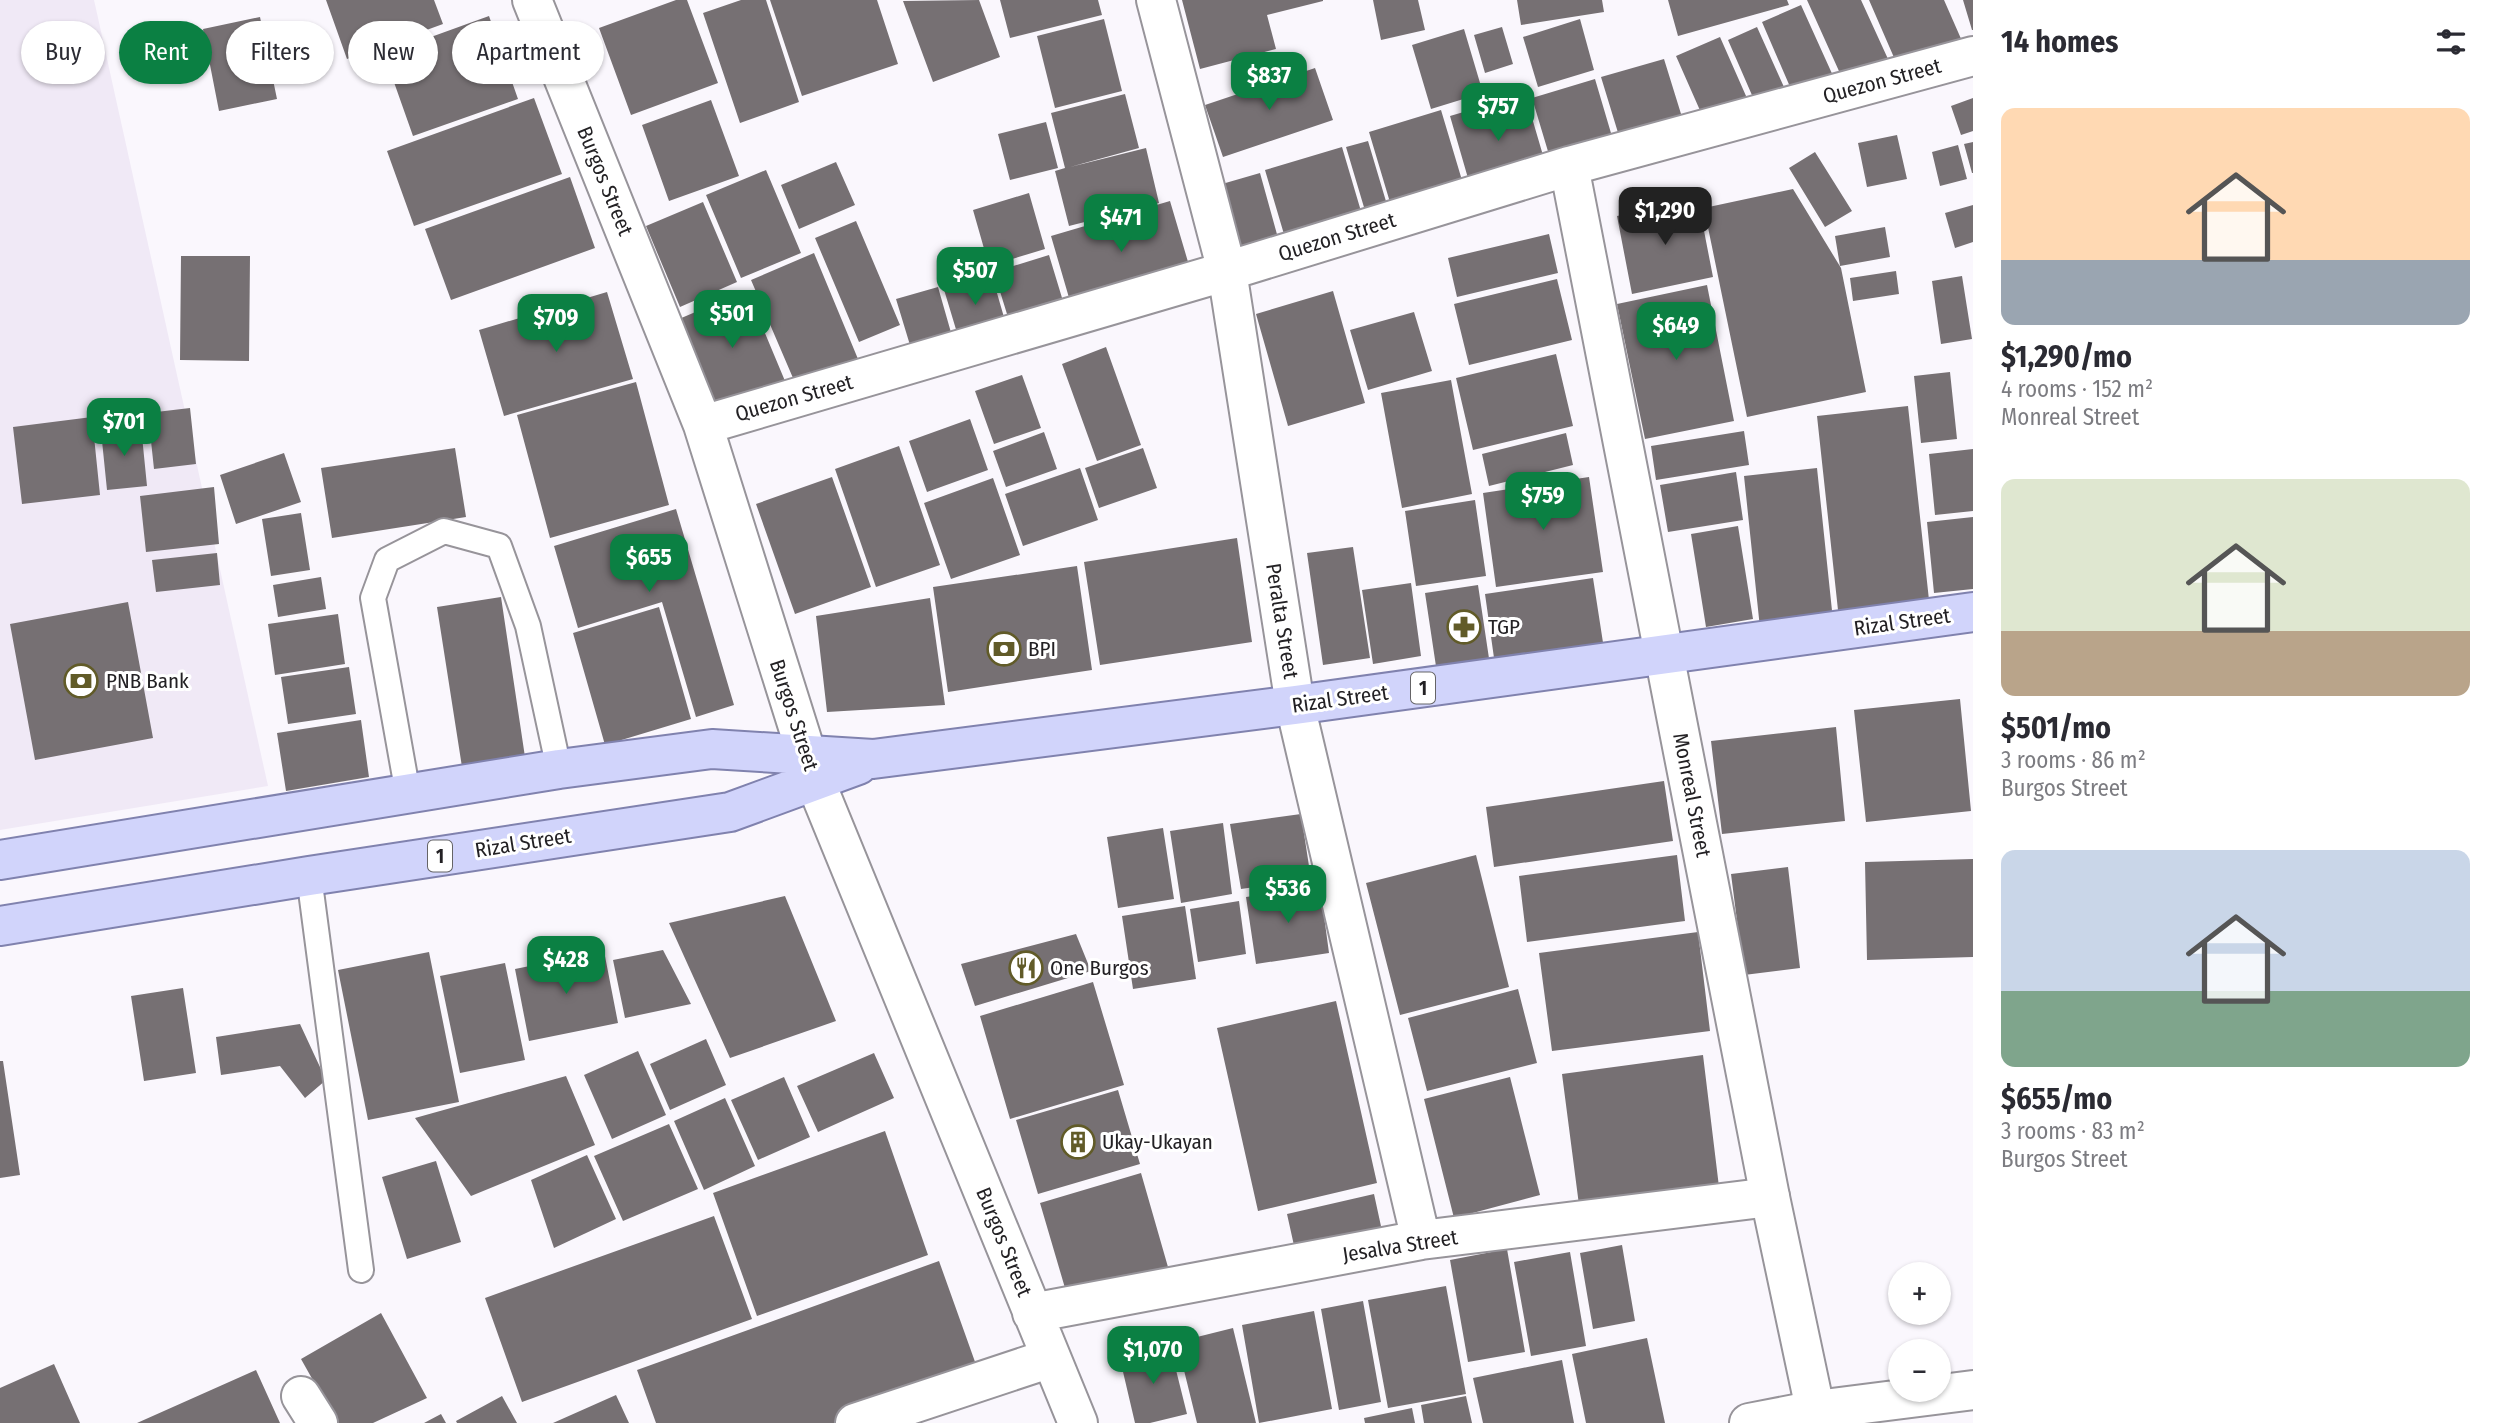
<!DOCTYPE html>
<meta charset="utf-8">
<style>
:root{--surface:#fff;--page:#f2f2f3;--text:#2b2b33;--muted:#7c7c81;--accent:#0b8043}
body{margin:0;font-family:"Fira Sans Condensed",sans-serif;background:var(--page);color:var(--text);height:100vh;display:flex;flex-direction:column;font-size:26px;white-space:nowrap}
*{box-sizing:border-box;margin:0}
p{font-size:23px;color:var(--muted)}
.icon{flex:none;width:38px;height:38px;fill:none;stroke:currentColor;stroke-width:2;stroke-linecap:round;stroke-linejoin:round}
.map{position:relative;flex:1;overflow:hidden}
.details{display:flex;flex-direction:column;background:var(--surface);width:525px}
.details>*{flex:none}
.top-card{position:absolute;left:21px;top:21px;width:665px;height:63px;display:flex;gap:14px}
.controls{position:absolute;left:1888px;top:1262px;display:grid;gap:14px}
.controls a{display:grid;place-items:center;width:63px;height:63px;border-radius:50%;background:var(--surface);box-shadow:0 2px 5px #0004;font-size:35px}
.price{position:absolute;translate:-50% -60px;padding:0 16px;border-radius:14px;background:var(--accent);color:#fff;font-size:23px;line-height:46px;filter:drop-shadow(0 2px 4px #0008)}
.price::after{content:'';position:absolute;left:50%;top:42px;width:21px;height:16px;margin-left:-10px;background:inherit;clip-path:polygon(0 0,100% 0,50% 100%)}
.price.active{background:#222;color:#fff}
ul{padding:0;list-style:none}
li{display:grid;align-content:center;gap:14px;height:371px;padding:0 28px}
li span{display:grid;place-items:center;height:217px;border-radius:14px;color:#555}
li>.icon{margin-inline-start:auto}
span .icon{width:126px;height:126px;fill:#fffc;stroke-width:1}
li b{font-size:30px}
h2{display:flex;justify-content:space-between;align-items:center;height:84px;padding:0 28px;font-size:30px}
.tag{padding:0 24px;border-radius:32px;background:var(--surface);box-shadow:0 2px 5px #0004;font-size:24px;line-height:63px}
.tag.active{background:var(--accent);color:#fff}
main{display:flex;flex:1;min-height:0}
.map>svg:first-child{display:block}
.built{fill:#f0e9f6}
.building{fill:#767073}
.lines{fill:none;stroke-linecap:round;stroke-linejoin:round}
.service-casing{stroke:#97949a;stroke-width:28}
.minor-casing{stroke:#97949a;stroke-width:42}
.tertiary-casing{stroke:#97949a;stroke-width:42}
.primary-casing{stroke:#8082ae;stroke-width:42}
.service{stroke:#fff;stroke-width:24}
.minor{stroke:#fff;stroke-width:38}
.tertiary{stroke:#fff;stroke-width:38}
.primary{stroke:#d1d4fb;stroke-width:38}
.labels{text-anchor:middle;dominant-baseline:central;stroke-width:6;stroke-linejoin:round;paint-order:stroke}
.shield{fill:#fff;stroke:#656466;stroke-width:2}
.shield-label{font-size:19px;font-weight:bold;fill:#232124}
.street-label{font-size:21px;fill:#232124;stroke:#fff}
.poi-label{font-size:21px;fill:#232124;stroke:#fff;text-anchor:start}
</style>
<main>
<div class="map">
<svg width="1973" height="1423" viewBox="0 0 1973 1423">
<rect width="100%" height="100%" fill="#faf7fd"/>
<path class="built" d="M 0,0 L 94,0 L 268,786 L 0,830 Z"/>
<path class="building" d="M 326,0 L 434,0 L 443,24 L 347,59 Z
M 676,0 L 687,0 L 718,83 L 631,115 L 599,28 Z
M 741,0 L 766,0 L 799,102 L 740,123 L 703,13 Z
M 770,0 L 877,0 L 898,64 L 802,96 Z
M 979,0 L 1000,57 L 933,82 L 903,1 Z
M 1000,0 L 1098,0 L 1102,15 L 1010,38 Z
M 1182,0 L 1323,0 L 1323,1 L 1267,15 L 1276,49 L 1200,69 Z
M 1373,0 L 1418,0 L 1425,30 L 1381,40 Z
M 1517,0 L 1602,0 L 1604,12 L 1521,25 Z
M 1668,0 L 1787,0 L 1789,5 L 1678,36 Z
M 1807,0 L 1861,0 L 1888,59 L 1843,80 Z
M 1869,0 L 1944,0 L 1962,41 L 1899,69 Z
M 1963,0 L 1973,0 L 1973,30 L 1972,30 Z
M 1801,5 L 1834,78 L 1794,96 L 1762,22 Z
M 489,16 L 518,99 L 413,136 L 384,54 Z
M 260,17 L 277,99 L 219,111 L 203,29 Z
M 1104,19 L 1122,91 L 1055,108 L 1037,36 Z
M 1580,19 L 1594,70 L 1538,87 L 1523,37 Z
M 1502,27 L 1513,64 L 1485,73 L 1474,35 Z
M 1757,27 L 1788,96 L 1758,109 L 1728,40 Z
M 1464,29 L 1483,93 L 1431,109 L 1412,45 Z
M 1720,37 L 1750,105 L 1706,124 L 1676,56 Z
M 1664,59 L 1686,130 L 1623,149 L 1601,77 Z
M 1315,68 L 1333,120 L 1223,157 L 1205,105 Z
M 1595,79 L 1616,150 L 1553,168 L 1532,98 Z
M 1125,94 L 1139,148 L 1070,167 L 1146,148 L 1159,203 L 1069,226 L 1055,171 L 1065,168 L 1051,113 Z
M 1525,94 L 1547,169 L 1472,192 L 1450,116 Z
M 534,98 L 562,174 L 414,226 L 387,151 Z
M 1973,98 L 1973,131 L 1961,135 L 1951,106 Z
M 711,100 L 739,176 L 669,201 L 642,125 Z
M 1441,110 L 1464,187 L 1392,209 L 1369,132 Z
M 1046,122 L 1058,168 L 1010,180 L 998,134 Z
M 1897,135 L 1907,179 L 1867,187 L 1858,143 Z
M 1368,141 L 1388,208 L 1366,214 L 1346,147 Z
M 1973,142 L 1973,173 L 1972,173 L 1964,144 Z
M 1958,145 L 1967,179 L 1940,186 L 1932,152 Z
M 1342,147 L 1363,218 L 1286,241 L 1265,170 Z
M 1815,152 L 1852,211 L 1825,227 L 1789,168 Z
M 836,162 L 855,205 L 799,229 L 781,185 Z
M 766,170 L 801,253 L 741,278 L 706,195 Z
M 1260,173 L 1278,238 L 1242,249 L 1222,184 Z
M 570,177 L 595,248 L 451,300 L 425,229 Z
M 1793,189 L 1841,268 L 1866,392 L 1747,417 L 1704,208 Z
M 1029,193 L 1045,249 L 989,266 L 973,210 Z
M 1698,200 L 1713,277 L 1632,294 L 1617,216 Z
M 1170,201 L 1191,272 L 1072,308 L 1051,236 Z
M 703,202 L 737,282 L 680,307 L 646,226 Z
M 1973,205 L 1973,242 L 1955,248 L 1945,213 Z
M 856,221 L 900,325 L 859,342 L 815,238 Z
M 1885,227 L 1890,257 L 1840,266 L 1835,236 Z
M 1549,234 L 1558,273 L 1457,297 L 1448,258 Z
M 814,253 L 858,359 L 796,385 L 751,280 Z
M 1049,255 L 1066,311 L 1011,327 L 994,272 Z
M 181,256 L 250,256 L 249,361 L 180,360 Z
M 990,269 L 1008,331 L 961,346 L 942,283 Z
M 1896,271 L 1899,294 L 1853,301 L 1850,278 Z
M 1962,276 L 1972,339 L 1941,344 L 1932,281 Z
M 1557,279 L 1572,340 L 1469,365 L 1454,304 Z
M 1707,285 L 1734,421 L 1645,439 L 1617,304 Z
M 938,287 L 954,343 L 913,355 L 896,299 Z
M 747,290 L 785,381 L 718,410 L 679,319 Z
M 1333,291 L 1365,403 L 1288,426 L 1256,314 Z
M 607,292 L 633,379 L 504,416 L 479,330 Z
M 1414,312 L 1432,371 L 1368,390 L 1350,330 Z
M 1106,347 L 1141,445 L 1097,461 L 1062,364 Z
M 1556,354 L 1573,426 L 1473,450 L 1456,378 Z
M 1950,372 L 1957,439 L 1921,443 L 1914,376 Z
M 1022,375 L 1041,428 L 994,444 L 975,391 Z
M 1451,380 L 1472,494 L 1402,508 L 1381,393 Z
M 636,382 L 669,505 L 550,538 L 517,415 Z
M 1908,406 L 1929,600 L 1838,610 L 1817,416 Z
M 190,408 L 196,464 L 154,469 L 148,413 Z
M 92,417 L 100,495 L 22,504 L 13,427 Z
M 970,419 L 988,470 L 927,492 L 909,441 Z
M 141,426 L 147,486 L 107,490 L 101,431 Z
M 1744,431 L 1749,465 L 1656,480 L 1651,446 Z
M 1044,432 L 1057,469 L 1006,487 L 993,451 Z
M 1566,433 L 1573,465 L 1489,486 L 1482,454 Z
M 899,446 L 940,565 L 876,587 L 835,469 Z
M 455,448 L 466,517 L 332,538 L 321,468 Z
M 1143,448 L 1157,488 L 1099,508 L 1085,468 Z
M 1973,449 L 1973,511 L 1935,515 L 1929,454 Z
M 284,453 L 301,502 L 236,524 L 220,475 Z
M 1080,468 L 1098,520 L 1023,546 L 1005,494 Z
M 1817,468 L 1833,620 L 1760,628 L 1744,476 Z
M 1736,472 L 1743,520 L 1668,532 L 1660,485 Z
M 832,477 L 871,587 L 795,614 L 756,504 Z
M 1589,477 L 1603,572 L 1496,587 L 1483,493 Z
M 993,478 L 1020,555 L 951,579 L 924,503 Z
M 214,487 L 219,544 L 146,552 L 140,496 Z
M 1475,500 L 1486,576 L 1416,586 L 1405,511 Z
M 676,509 L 734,705 L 696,717 L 662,602 L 578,628 L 554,546 Z
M 301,513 L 310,570 L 271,576 L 262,519 Z
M 1973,517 L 1973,589 L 1934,593 L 1927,522 Z
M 1738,526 L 1753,619 L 1706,627 L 1691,534 Z
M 1237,538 L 1252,642 L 1100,665 L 1084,562 Z
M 1353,547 L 1370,658 L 1323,665 L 1307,553 Z
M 217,553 L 220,585 L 156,592 L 152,560 Z
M 1077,566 L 1092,670 L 948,692 L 933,587 Z
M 321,577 L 326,609 L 278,617 L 273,585 Z
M 1593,578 L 1604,649 L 1495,665 L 1485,594 Z
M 1411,583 L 1421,656 L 1373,664 L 1362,590 Z
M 1478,585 L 1490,665 L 1437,673 L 1425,593 Z
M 501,597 L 525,757 L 462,767 L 437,607 Z
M 930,598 L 945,705 L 827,712 L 816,616 Z
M 128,602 L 153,738 L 35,760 L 10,624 Z
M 659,607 L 691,719 L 605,745 L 573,633 Z
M 338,614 L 345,664 L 275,675 L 268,624 Z
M 349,667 L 356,714 L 288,724 L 281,677 Z
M 1960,699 L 1971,811 L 1866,822 L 1854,710 Z
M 361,720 L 369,777 L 286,791 L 277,733 Z
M 1836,727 L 1845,821 L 1722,834 L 1711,741 Z
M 1664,781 L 1673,841 L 1494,867 L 1486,807 Z
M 1301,814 L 1311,879 L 1241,889 L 1230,824 Z
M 1223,823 L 1232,894 L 1181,903 L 1170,831 Z
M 1163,828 L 1174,899 L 1118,908 L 1107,837 Z
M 1476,855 L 1509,987 L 1400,1015 L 1366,883 Z
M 1677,855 L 1685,921 L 1527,942 L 1519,876 Z
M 1973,859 L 1973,957 L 1867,960 L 1865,862 Z
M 1788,867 L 1800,968 L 1744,975 L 1731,874 Z
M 1320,886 L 1329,953 L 1256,964 L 1246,897 Z
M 785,896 L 836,1021 L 730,1058 L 669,923 Z
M 1239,901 L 1246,954 L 1198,962 L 1190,909 Z
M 1185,906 L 1196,979 L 1133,989 L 1122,916 Z
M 1698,932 L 1710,1031 L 1552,1051 L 1539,953 Z
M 1076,934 L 1091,971 L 975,1006 L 961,964 Z
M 663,950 L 691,1004 L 625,1018 L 613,960 Z
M 604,951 L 618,1023 L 529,1041 L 515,969 Z
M 429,952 L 459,1102 L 368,1120 L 338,970 Z
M 505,963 L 525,1060 L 460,1073 L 440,976 Z
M 1093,982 L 1124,1085 L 1010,1119 L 980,1016 Z
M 183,988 L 196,1073 L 144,1081 L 131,996 Z
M 1518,989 L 1537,1063 L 1427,1091 L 1408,1018 Z
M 1336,1001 L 1377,1183 L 1258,1211 L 1217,1028 Z
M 300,1024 L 326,1080 L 305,1098 L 280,1066 L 221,1075 L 216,1037 Z
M 706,1039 L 726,1085 L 670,1110 L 650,1064 Z
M 638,1051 L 666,1115 L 612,1139 L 584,1075 Z
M 874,1053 L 894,1098 L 818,1132 L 797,1086 Z
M 1703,1055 L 1719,1187 L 1579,1205 L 1562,1074 Z
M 0,1061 L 3,1061 L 20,1175 L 0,1178 Z
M 566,1076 L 595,1145 L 471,1196 L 415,1118 Z
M 784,1077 L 810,1137 L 758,1160 L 731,1100 Z
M 1510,1077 L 1540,1195 L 1454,1218 L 1424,1099 Z
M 1118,1090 L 1140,1164 L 1038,1194 L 1016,1120 Z
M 725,1098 L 755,1166 L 704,1190 L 674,1121 Z
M 669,1124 L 698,1189 L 623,1221 L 594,1156 Z
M 885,1131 L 928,1255 L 757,1316 L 713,1193 Z
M 587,1155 L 616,1219 L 554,1248 L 531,1180 Z
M 436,1161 L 461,1242 L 407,1259 L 382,1177 Z
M 1141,1173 L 1170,1274 L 1070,1305 L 1040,1203 Z
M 1374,1194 L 1384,1240 L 1297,1259 L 1287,1214 Z
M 714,1216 L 752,1319 L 522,1402 L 485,1298 Z
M 1622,1245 L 1635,1321 L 1593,1329 L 1580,1253 Z
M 1507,1249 L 1525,1352 L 1468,1362 L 1450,1260 Z
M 1570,1252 L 1586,1346 L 1531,1356 L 1514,1262 Z
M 939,1261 L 979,1373 L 839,1423 L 656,1423 L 637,1370 Z
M 1446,1286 L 1466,1394 L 1388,1408 L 1368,1300 Z
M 1363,1301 L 1381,1402 L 1339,1410 L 1321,1309 Z
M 1314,1311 L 1332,1409 L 1259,1423 L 1242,1325 Z
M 381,1313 L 427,1398 L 373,1423 L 337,1423 L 301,1359 Z
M 1233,1328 L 1256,1423 L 1197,1423 L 1177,1342 Z
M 1647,1338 L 1665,1423 L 1586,1423 L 1572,1354 Z
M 1170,1346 L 1187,1414 L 1150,1423 L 1135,1423 L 1120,1359 Z
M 1562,1360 L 1574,1423 L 1483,1423 L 1473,1378 Z
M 54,1364 L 80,1423 L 0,1423 L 0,1388 Z
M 256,1370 L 280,1423 L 137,1423 Z
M 616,1395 L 629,1423 L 553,1423 Z
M 502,1396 L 517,1423 L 457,1423 L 456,1421 Z
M 1466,1396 L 1472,1423 L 1424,1423 L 1421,1405 Z
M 1412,1408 L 1415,1423 L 1365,1423 L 1364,1418 Z
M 441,1414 L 446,1423 L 424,1423 Z"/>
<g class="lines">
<defs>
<path id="service" d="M 408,794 L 373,598 L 387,560 L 444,531 L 499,546 L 528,626 L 559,769
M 309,876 L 361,1270"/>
<path id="minor" d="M 532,0 L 703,425 L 815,781 L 1078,1423
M 1156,0 L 1227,271 L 1295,705 L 1421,1240
M 1569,166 L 1664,654
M 703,425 L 1227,271 L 1569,166 L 1973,56
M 1032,1313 L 1421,1240 L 1770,1197
M 301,1396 L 318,1423
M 855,1423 L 1051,1358
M 1749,1423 L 1816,1410 L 1973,1390"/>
<path id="tertiary" d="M 1664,654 L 1770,1197 L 1818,1423"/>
<path id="primary" d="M 0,860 L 559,769 L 712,749 L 873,759 L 1295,705 L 1973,612
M 0,926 L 309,876 L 730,812 L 858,765"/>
</defs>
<use href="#service" class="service-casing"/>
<use href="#minor" class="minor-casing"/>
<use href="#tertiary" class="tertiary-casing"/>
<use href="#primary" class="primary-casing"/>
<use href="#service" class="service"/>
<use href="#minor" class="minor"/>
<use href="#tertiary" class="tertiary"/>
<use href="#primary" class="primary"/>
</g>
<defs>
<symbol id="pharmacy-ring" viewBox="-11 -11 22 22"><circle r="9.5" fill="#fff" stroke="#615b28" stroke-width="1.5"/><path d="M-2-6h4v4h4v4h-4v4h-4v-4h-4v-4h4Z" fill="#615b28"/></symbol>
<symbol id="bank-ring" viewBox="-11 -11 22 22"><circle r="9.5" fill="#fff" stroke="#615b28" stroke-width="1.5"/><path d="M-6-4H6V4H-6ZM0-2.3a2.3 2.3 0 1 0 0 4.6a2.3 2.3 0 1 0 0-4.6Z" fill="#615b28"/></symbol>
<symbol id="restaurant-ring" viewBox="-11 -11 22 22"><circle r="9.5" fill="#fff" stroke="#615b28" stroke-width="1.5"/><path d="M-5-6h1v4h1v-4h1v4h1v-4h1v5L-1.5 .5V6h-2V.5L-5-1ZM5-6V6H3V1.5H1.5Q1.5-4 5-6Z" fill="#615b28"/></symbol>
<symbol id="building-ring" viewBox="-11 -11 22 22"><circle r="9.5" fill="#fff" stroke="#615b28" stroke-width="1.5"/><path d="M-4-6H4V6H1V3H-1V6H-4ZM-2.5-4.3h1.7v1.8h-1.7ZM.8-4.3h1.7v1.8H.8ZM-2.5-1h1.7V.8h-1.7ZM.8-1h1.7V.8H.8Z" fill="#615b28"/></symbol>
</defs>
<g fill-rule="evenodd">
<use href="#pharmacy-ring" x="1445" y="608" width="38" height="38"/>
<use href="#bank-ring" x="985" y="630" width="38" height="38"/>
<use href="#bank-ring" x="62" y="662" width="38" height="38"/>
<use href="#restaurant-ring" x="1007" y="949" width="38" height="38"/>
<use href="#building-ring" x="1059" y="1123" width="38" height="38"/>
</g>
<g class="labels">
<g class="shield">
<rect x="1411" y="672.5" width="24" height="31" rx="5"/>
<rect x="428" y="840.5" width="24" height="31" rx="5"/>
</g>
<g class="shield-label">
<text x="1423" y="688">1</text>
<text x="440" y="856">1</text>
</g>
<g class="street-label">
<text transform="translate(1882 81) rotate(-15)">Quezon Street</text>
<text transform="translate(605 181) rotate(68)">Burgos Street</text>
<text transform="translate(1337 237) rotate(-17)">Quezon Street</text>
<text transform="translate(794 398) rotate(-16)">Quezon Street</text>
<text transform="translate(1282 621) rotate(81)">Peralta Street</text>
<text transform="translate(1902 622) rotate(-8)">Rizal Street</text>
<text transform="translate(1340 699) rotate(-8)">Rizal Street</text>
<text transform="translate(794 715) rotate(72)">Burgos Street</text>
<text transform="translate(1692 795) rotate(79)">Monreal Street</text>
<text transform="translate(523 843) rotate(-9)">Rizal Street</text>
<text transform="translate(1004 1242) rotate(68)">Burgos Street</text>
<text transform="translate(1400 1246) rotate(-9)">Jesalva Street</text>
</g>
<g class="poi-label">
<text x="1488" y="627">TGP</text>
<text x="1028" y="649">BPI</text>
<text x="106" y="681">PNB Bank</text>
<text x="1050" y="968">One Burgos</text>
<text x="1102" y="1142">Ukay-Ukayan</text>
</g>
</g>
</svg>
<div class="controls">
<a>+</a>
<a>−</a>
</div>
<b class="price" style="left:1269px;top:112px">$837</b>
<b class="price" style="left:1498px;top:143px">$757</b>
<b class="price active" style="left:1665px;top:247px">$1,290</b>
<b class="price" style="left:1121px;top:254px">$471</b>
<b class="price" style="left:975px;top:307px">$507</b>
<b class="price" style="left:732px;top:350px">$501</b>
<b class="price" style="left:556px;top:354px">$709</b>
<b class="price" style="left:1676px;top:362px">$649</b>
<b class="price" style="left:124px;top:458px">$701</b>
<b class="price" style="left:1543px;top:532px">$759</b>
<b class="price" style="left:649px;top:594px">$655</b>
<b class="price" style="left:1288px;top:925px">$536</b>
<b class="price" style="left:566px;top:996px">$428</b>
<b class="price" style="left:1153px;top:1386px">$1,070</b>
<div class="top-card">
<a class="tag">Buy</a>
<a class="tag active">Rent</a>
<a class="tag">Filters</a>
<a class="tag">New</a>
<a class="tag">Apartment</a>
</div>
</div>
<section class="details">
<h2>14 homes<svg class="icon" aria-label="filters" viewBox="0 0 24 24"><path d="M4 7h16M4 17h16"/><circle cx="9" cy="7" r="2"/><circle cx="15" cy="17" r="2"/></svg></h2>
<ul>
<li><span style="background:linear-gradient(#ffd9b3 70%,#9aa5b1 0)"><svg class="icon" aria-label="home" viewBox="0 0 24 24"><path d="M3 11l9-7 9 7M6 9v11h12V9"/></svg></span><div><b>$1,290/mo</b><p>4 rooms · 152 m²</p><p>Monreal Street</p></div></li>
<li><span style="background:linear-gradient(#dfe7d0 70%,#b9a48a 0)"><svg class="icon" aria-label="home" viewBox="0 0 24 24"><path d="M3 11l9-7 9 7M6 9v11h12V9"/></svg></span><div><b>$501/mo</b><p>3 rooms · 86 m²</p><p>Burgos Street</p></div></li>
<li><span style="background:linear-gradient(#c9d6e8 65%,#7fa58c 0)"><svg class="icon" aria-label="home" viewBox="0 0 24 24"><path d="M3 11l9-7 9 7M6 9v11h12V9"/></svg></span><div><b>$655/mo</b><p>3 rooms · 83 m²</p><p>Burgos Street</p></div></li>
</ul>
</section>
</main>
